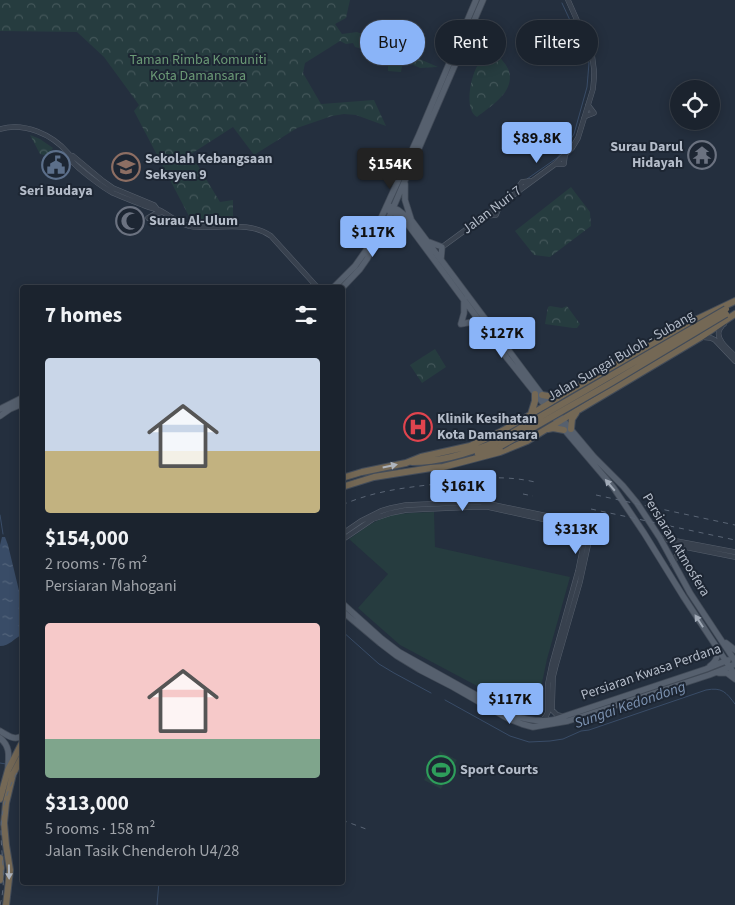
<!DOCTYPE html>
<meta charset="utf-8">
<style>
:root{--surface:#1b232e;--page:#242b36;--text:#f1f3f6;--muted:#a0a4aa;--line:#39404a;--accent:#8ab4f8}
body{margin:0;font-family:"Source Sans 3",sans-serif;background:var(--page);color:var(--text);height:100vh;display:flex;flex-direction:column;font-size:19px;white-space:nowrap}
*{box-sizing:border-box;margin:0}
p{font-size:16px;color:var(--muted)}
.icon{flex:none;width:28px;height:28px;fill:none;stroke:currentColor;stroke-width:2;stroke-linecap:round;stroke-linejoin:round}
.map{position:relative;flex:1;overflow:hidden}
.side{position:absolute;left:20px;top:285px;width:325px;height:600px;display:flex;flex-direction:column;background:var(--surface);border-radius:5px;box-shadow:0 2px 12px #0003,0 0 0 1px var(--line)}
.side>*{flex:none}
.banner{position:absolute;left:360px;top:20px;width:300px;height:45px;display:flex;gap:10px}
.buttons{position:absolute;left:670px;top:80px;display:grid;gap:10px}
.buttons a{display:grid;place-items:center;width:50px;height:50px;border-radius:50%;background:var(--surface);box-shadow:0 2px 12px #0003,0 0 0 1px var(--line);font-size:25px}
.price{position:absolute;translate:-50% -42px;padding:0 11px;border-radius:5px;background:var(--accent);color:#111;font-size:16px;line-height:32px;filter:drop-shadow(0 1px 2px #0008)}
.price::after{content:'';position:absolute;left:50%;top:30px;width:15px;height:11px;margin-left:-8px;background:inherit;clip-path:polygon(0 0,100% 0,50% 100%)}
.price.selected{background:#222;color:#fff}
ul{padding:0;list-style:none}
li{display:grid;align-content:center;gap:10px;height:265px;padding:0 25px}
li span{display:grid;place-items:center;height:155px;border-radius:5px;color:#555}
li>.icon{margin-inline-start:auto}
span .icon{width:90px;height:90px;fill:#fffc;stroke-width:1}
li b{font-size:21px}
h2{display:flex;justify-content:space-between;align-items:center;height:60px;padding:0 25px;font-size:21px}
.tag{padding:0 18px;border-radius:22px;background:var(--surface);box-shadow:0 2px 12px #0003,0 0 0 1px var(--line);font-size:18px;line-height:45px}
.tag.selected{background:var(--accent);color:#111}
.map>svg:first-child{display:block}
.grass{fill:#263c3f}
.forest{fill:url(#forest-crowns)}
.water{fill:url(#water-ripples)}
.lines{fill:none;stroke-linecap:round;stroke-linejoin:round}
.stream{stroke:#394c67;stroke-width:1}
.minor-casing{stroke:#565f6c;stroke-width:5.5}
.major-casing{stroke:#414a57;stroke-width:7}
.highway-casing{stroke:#434c59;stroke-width:8}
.minor{stroke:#38414e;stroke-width:4.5}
.major{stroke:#56606e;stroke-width:5.5}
.highway{stroke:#746855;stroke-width:6}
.rail{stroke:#5a6575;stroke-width:1;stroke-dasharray:5 5;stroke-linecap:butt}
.highway-bridge-casing{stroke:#434c59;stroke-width:8;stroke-linecap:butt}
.highway-bridge{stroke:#746855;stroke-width:6}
.oneway{fill:#aeb4bd}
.oneway2{fill:#a1aab7}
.labels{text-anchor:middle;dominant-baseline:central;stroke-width:4;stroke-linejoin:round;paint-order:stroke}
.park-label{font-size:14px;fill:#6b9a76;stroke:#1d2633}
.poi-label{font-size:14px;font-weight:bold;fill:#b4bcc9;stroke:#1d2633;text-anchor:start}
.street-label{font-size:14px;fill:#b4bcc9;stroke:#1d2633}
.water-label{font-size:15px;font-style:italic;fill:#7c92b1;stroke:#1d2633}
</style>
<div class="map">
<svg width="735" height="905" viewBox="0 0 735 905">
<defs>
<pattern id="forest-crowns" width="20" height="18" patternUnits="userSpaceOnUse" patternTransform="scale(1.25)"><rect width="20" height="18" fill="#263c3f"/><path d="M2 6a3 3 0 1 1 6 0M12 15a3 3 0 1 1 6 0" fill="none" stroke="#435659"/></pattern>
<pattern id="water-ripples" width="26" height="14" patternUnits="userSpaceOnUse" patternTransform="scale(1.25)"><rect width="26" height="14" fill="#394c67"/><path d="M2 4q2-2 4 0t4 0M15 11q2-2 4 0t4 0" fill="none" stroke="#53647b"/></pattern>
</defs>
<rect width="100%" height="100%" fill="#242f3e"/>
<path class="grass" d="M 434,512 L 435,547 L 570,577 L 547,659 L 542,683 L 543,709 L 539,714 L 522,710 L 400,645 L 358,608 L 388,574 L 349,539 C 360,532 370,523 383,518 C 398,512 417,513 434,512 Z
M 440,751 L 457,760 L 441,789 L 424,780 Z"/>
<path class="forest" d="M 0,0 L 350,0 L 346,18 L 335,24 L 342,34 L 357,32 L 438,67 L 420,68 L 411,64 L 402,66 L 401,72 L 388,71 L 388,54 L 382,56 L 370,51 L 369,47 L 362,45 L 359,48 L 355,47 L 353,43 L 346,44 L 340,41 L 305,63 L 303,73 L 321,104 L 374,100 L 386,126 L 356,115 L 344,114 L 332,116 L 297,128 L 254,155 L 233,127 L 191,154 L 220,202 L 233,200 L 233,224 L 192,222 L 134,111 L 139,105 L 104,57 L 77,32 L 0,31 Z
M 494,54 L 498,55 C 501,59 507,65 509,71 C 515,92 491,106 477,117 C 463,110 471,72 480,62 C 484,59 489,56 494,54 Z
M 30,135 L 40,139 L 53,148 L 47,156 L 40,154 Z
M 571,187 L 590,212 L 591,226 L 550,257 L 534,255 L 515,231 Z
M 550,306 L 562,308 L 567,306 L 580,324 L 577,328 L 573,328 L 545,324 L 548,307 Z
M 435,349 L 446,367 L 422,383 L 410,365 Z"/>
<path class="water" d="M 2,537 L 5,537 L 8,545 L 21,599 L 22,601 L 22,635 C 14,638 10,646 0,646 L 0,545 Z"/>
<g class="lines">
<path class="stream" d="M 527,179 L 557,158 L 563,151 L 574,134 L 587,87 L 589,63 L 586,55 L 562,3
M 0,515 L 3,534
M 342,631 L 379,664 L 394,673 L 431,693
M 445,700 L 510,736 L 529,742 L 550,741 L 563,739 L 581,731 L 589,730 L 706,690 C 722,687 726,692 735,704
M 0,763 L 6,764
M 22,773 L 22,774
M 157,905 L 159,882"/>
<defs>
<path id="minor" d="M 584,118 L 586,116 L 594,113 L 588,105
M 0,129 C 24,122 52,134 68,153 C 69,155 70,158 71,160 C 78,169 102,187 113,193 C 124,198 136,202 148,207 C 152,208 156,209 159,210 C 169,215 178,223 189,226 C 195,228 202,227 208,227 C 229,227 253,223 271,236 L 318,288
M 69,155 L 73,156 L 103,181 L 113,188 L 154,205 L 157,209
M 556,164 L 564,164 L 565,155
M 517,189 L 522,182 L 530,181
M 485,216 L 496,215 L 500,205
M 148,218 L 155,214 L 162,212
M 434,253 L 554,165 L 572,148 L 578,138 L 593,89 L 594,78 L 594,70 L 592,54 L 568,0
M 724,324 C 723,324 719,330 719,331 C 716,340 729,350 735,356
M 701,337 L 711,338 L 715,340 L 735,361
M 342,534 L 361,521 L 381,511 L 391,508 L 406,505 L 480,502 L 586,524 L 590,526
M 660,538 L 735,552
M 342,540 L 373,519 L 391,513 L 406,510 L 473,507 L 488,507 L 583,528 L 586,530
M 673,564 C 676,557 678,549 685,547 L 735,557
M 562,716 L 557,715 L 552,710 L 553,677 L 556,665 L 580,582 L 591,532 L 590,526
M 542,721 L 546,716 L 548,712 L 548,683 L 552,664 L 578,571 L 586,532 L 586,530 L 587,529"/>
<path id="major" d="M 405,184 L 405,200 L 411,219
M 387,205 L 398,210 L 412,221 L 542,395 L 594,457 L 623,486 L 637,503 L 660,538 L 690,593 L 735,661
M 386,209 L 396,214 L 406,222 L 507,358 L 547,408
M 429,242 L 442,247 L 441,259
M 317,288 L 317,287 L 320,288
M 333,288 L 355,266 L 367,249 L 418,137 L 476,0
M 342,288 L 360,269 L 367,259 L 387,222 L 483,0
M 461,324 L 464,313 L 464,299
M 461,324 L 472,322 L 483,326
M 0,409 L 22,398
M 0,416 L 10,409 L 22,404
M 556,420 L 613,487 L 644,533 L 683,596 L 735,675
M 342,603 L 382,639 L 399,652 L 512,715 C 526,720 538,722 553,720 L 706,669 L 728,660
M 342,611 L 380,643 L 397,656 L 420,670 L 453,687 L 509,719 L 522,724 L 533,727 L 568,721 L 709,675 L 727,668 L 735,664
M 726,643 L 735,650
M 710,666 C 716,661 719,657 715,649
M 719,673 L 727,673 L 735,679
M 0,731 C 7,735 14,741 22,736
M 0,738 C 10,746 9,755 8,767"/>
<path id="highway" d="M 542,395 L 554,397 L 559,396
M 531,414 L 535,401 L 535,394
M 548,429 L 553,428 L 564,430
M 571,429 L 572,419 L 576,413
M 478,454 L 501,446
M 412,462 C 442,462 470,453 498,441
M 342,478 L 362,472 L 406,463 L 421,457 L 470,446 L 502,431 L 530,415 L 563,395 L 689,323 L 735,301
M 342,487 L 374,477 L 431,468 L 443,467 L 500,452 L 527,441 L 543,431 L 701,337 L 735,314
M 0,799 L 8,770 L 22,743
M 0,858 L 1,868 L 0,880
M 6,905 L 10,870 L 6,845 L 4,823 L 6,803 L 13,774 L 22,757"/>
</defs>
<use href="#minor" class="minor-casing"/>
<use href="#major" class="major-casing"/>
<use href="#highway" class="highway-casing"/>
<use href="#minor" class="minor"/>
<use href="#major" class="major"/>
<use href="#highway" class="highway"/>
<path class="rail" d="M 523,494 L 533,496
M 596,495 L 735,525
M 342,505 C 374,491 403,488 436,484 C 470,479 500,474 535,482
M 591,509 L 735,540
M 342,820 L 366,829
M 0,905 C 7,880 1,856 1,831 C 1,808 9,783 22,765"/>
<defs>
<path id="highway-bridge" d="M 498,441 L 726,309
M 501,446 L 611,383 L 726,314"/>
</defs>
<use href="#highway-bridge" class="highway-bridge-casing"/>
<use href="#highway-bridge" class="highway-bridge"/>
</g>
<defs><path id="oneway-solid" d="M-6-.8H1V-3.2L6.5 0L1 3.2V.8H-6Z" transform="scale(1.25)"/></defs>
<g class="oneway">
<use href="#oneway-solid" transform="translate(390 466) rotate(-12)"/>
<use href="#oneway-solid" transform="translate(9 872) rotate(89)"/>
</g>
<g class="oneway2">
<use href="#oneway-solid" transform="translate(610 485) rotate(-130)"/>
<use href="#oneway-solid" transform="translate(699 621) rotate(-123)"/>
</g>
<defs>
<symbol id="temple-ring" viewBox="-11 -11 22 22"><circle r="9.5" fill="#1d2633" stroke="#6b7280" stroke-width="1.5"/><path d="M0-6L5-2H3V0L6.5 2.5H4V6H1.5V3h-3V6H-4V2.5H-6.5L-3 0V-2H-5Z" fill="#6b7280"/></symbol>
<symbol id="civic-ring" viewBox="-11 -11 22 22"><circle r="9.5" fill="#1d2633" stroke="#5c6f8a" stroke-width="1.5"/><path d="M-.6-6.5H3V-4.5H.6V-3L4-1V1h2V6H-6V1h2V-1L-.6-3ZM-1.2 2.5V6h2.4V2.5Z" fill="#5c6f8a"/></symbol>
<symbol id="school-ring" viewBox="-11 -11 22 22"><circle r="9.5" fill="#1d2633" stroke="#8d6e63" stroke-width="1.5"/><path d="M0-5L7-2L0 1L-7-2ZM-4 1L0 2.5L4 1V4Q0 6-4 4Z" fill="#8d6e63"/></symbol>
<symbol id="mosque-ring" viewBox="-11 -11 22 22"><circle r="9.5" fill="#1d2633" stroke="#6b7280" stroke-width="1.5"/><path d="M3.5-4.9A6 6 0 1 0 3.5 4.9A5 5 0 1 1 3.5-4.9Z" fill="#6b7280"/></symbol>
<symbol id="hospital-ring" viewBox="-11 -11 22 22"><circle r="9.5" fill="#1d2633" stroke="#e0444e" stroke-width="1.5"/><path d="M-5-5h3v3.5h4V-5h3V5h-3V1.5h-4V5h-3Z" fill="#e0444e"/></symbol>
<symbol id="stadium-ring" viewBox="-11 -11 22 22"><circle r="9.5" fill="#1d2633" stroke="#2e9e5b" stroke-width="1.5"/><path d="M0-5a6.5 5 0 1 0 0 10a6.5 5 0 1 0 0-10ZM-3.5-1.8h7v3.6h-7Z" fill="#2e9e5b"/></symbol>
</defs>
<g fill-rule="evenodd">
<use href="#temple-ring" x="686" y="139" width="32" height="32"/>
<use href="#civic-ring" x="40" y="149" width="32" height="32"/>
<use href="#school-ring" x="110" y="151" width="32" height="32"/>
<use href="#mosque-ring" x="114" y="205" width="32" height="32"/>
<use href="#hospital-ring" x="402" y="411" width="32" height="32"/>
<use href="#stadium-ring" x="425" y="754" width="32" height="32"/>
</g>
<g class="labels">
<g class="park-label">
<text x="198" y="60">Taman Rimba Komuniti<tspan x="198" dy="16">Kota Damansara</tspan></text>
</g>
<g class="poi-label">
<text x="683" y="147" text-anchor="end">Surau Darul<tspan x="683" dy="16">Hidayah</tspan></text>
<text x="145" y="159">Sekolah Kebangsaan<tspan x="145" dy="16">Seksyen 9</tspan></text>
<text x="56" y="191" text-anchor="middle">Seri Budaya</text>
<text x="149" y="221">Surau Al-Ulum</text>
<text x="437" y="419">Klinik Kesihatan<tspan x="437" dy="16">Kota Damansara</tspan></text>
<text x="460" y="770">Sport Courts</text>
</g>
<g class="street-label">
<text transform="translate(492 210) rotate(-37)">Jalan Nuri 7</text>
<text transform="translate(621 356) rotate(-30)">Jalan Sungai Buloh - Subang</text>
<text transform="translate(676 545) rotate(59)">Persiaran Atmosfera</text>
<text transform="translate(651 672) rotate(-19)">Persiaran Kwasa Perdana</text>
</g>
<g class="water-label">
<text transform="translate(630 705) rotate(-19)">Sungai Kedondong</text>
</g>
</g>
</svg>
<div class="buttons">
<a><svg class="icon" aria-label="locate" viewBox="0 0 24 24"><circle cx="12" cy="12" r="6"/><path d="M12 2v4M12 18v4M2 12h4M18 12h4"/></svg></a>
</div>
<b class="price" style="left:537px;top:164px">$89.8K</b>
<b class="price selected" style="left:390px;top:190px">$154K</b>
<b class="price" style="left:373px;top:258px">$117K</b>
<b class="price" style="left:502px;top:359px">$127K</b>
<b class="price" style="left:463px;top:512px">$161K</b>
<b class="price" style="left:576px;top:555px">$313K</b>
<b class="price" style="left:510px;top:725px">$117K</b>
<div class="banner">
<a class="tag selected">Buy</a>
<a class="tag">Rent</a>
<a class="tag">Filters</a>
</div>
<section class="side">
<h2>7 homes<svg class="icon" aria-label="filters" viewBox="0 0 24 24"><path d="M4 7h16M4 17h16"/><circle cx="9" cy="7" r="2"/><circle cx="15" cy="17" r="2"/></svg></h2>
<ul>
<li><span style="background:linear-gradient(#c9d6e8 60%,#c2b280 0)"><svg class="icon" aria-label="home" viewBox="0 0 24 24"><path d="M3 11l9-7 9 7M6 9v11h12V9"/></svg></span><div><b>$154,000</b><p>2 rooms · 76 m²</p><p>Persiaran Mahogani</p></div></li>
<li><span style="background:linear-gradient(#f6c9c9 75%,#7fa58c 0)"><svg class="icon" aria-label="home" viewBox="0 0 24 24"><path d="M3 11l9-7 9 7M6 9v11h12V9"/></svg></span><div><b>$313,000</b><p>5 rooms · 158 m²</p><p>Jalan Tasik Chenderoh U4/28</p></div></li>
</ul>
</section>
</div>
